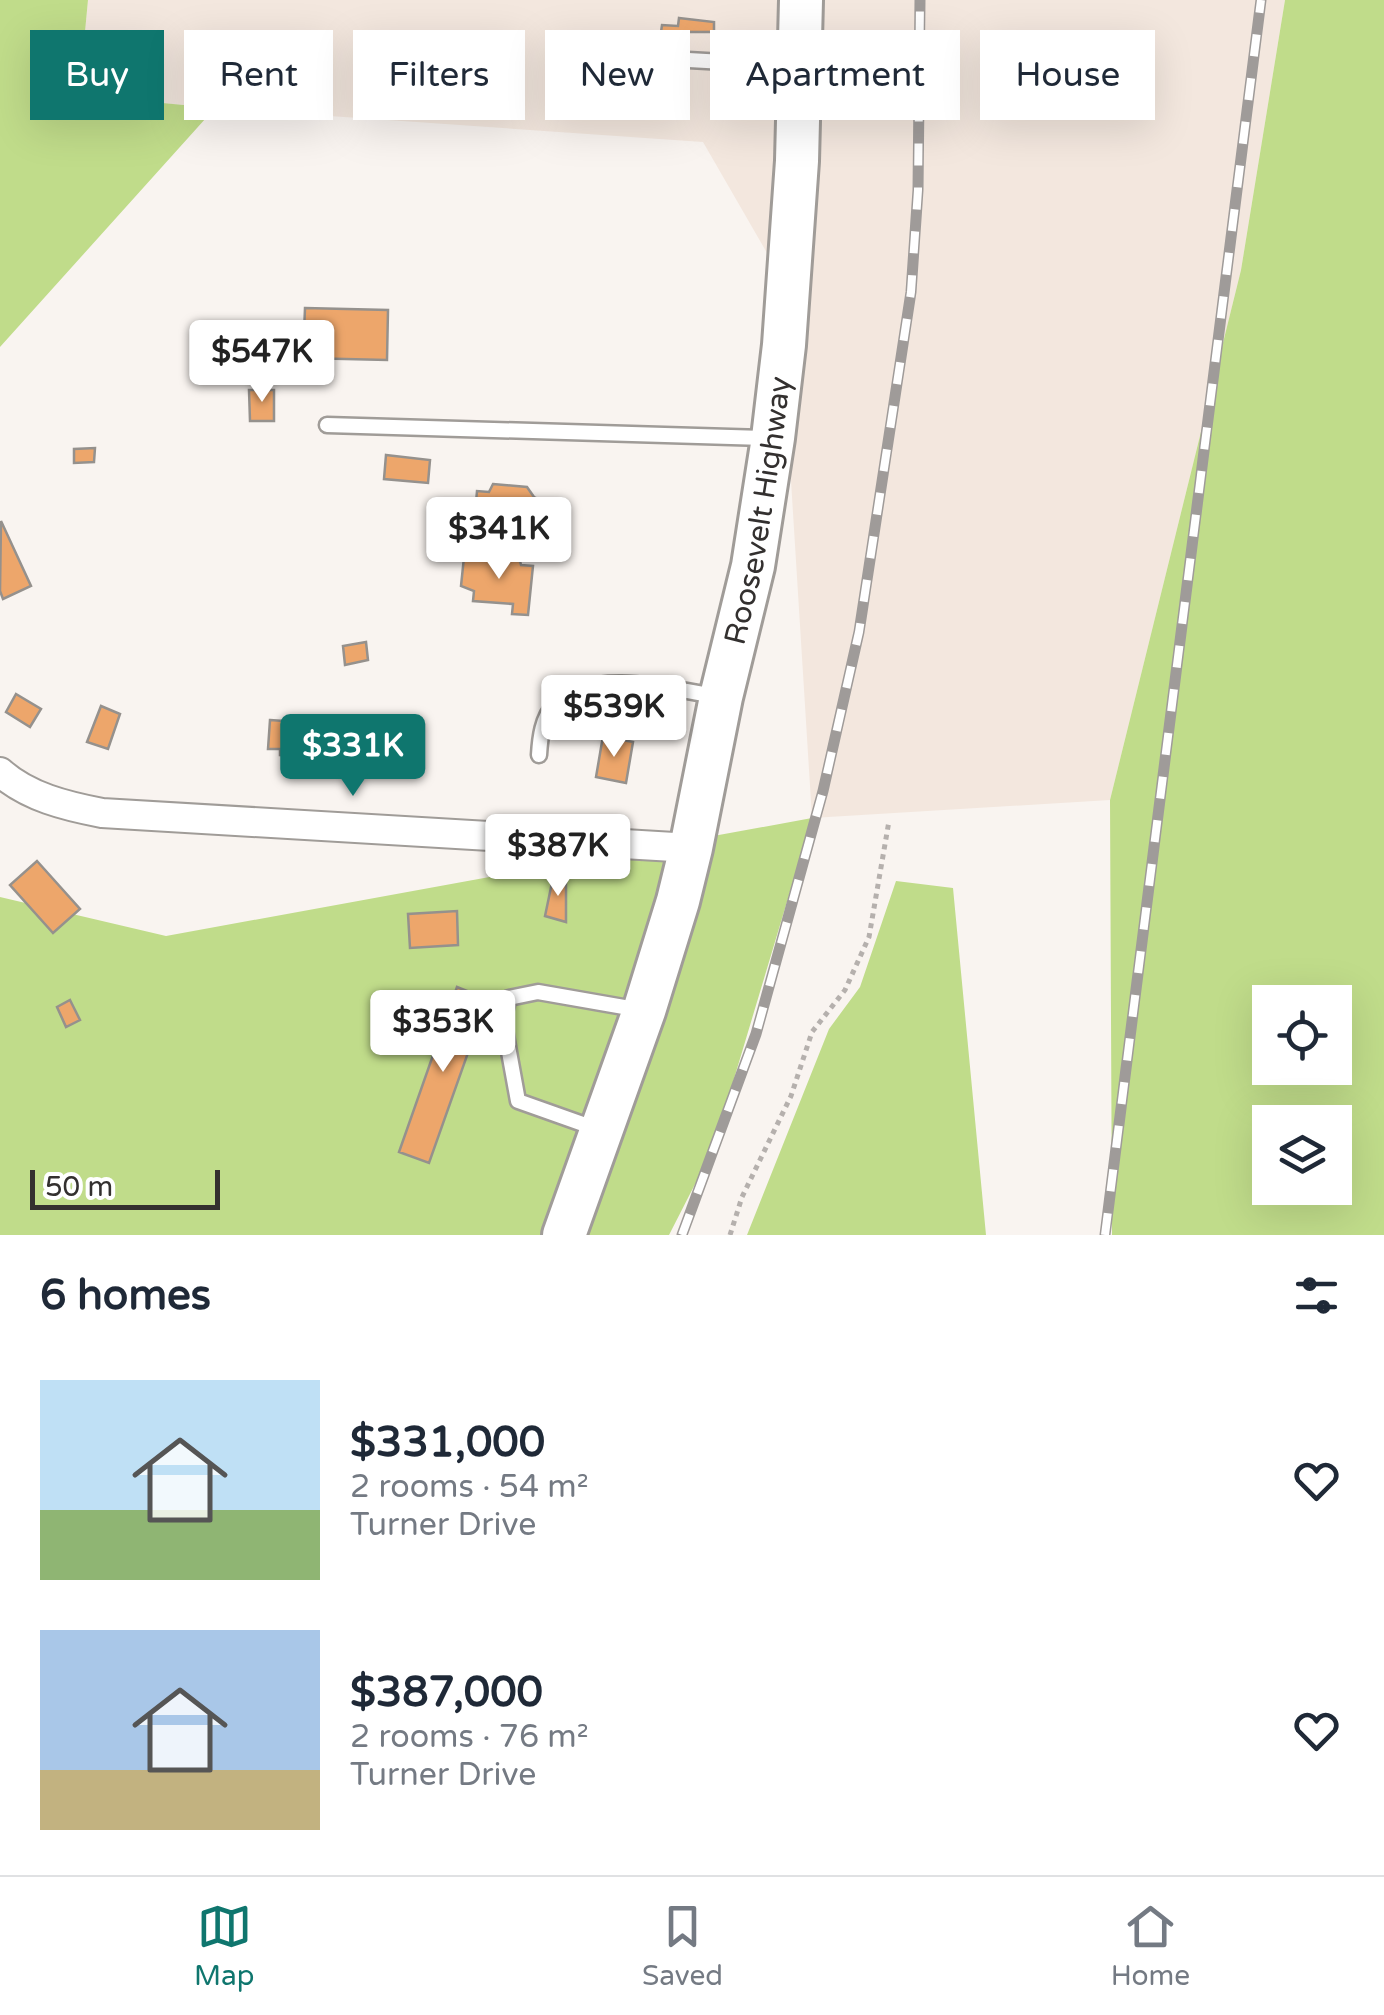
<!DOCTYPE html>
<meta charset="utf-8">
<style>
:root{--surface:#fff;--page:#f6f6f7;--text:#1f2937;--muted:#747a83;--line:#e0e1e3;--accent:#0f766e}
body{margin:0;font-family:"Varela Round",sans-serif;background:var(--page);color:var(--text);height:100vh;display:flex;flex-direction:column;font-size:38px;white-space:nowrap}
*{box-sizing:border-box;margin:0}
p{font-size:32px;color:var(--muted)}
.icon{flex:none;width:55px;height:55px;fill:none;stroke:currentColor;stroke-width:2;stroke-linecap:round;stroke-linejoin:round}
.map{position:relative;height:1235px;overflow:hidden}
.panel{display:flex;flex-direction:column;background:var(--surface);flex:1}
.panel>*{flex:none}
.banner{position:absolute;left:30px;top:30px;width:1325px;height:90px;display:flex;gap:20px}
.controls{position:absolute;left:1252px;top:985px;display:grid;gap:20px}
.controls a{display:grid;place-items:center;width:100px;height:100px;border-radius:0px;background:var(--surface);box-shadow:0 10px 40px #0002;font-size:50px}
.scale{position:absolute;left:30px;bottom:25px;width:190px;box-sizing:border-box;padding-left:10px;border:5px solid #33302f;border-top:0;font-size:28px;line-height:35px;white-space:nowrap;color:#33302f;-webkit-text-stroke:8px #fff;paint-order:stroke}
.price{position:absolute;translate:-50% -85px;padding:0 22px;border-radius:10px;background:#fff;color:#222;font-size:32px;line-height:65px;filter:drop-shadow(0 2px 5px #0008)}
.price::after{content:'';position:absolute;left:50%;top:60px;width:30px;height:22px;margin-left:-15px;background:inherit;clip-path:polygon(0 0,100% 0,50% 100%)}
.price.active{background:var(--accent);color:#fff}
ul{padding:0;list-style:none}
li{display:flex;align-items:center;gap:30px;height:250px;padding:0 40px}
li span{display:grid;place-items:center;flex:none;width:280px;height:200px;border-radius:0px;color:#555}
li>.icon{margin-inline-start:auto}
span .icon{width:120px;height:120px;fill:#fffc;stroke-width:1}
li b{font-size:42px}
h2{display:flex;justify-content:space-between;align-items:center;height:120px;padding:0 40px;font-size:42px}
.chip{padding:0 35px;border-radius:0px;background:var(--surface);box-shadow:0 10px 40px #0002;font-size:35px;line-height:90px}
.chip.active{background:var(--accent);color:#fff}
.tabs{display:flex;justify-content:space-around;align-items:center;height:140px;border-top:2px solid var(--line);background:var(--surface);font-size:28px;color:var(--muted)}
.tabs a{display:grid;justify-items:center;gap:5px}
.tabs .active{color:var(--accent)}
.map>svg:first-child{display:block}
.built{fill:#f3e7de}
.green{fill:#c0dc8a;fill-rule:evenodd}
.building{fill:#eda66b;stroke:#95918d;stroke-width:2.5}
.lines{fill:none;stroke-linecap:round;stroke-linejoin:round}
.lane-casing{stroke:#a09c98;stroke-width:19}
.street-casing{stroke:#a09c98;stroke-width:32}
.primary-casing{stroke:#a09c98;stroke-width:48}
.path{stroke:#b5b0ad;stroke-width:5;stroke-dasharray:5 5;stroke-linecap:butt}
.lane{stroke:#fff;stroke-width:14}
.street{stroke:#fff;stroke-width:28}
.primary{stroke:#fff;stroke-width:42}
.rail-casing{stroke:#9f9b99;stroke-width:11}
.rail{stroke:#fff;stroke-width:8;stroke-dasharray:22;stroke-linecap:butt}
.labels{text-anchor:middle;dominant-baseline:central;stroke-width:10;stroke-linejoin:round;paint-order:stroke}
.street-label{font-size:30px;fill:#33302f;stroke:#fff}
</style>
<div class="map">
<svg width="1384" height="1235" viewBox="0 0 1384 1235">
<rect width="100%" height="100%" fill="#f9f4f0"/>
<path class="built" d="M 88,0 L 1285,0 L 1241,270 L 1110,800 L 812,818 L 778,272 L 703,142 L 215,108 L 79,95 Z"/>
<path class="green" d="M 0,0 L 88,0 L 79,95 L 215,108 L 0,347 Z
M 1285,0 L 1384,0 L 1384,1235 L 1112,1235 L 1110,800 L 1241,270 ZM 1335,1002 L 1335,1068 L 1270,1068 L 1270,1002 ZM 1335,1122 L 1335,1188 L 1270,1188 L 1270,1122 Z
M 812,818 L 713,1149 L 669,1235 L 0,1235 L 0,897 L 166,936 Z
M 896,881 L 953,888 L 986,1235 L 747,1235 L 829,1029 L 860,987 Z"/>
<path class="building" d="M 679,18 L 714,22 L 714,32 L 661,32 L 662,25 L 678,26 Z
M 305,308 L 388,310 L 387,360 L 303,358 Z
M 247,326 L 267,326 L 268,344 L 247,344 Z
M 249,390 L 274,390 L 274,421 L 250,421 Z
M 95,448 L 94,462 L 74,463 L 74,449 Z
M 386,455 L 430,460 L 428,483 L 384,479 Z
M 493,484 L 527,487 L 534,497 L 540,500 L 537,513 L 528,511 L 527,520 L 475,514 L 477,491 L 489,492 Z
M 1,521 L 31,586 L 3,599 L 0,591 Z
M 464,557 L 520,561 L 521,565 L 533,566 L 528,615 L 512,614 L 513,604 L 473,601 L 474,591 L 461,586 Z
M 366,642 L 368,660 L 345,665 L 343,646 Z
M 16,694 L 41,709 L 30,727 L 6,712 Z
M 101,706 L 120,714 L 108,749 L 87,742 Z
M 270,720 L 312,723 L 310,754 L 296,752 L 294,756 L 280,755 L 280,749 L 268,749 Z
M 603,736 L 633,742 L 626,783 L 596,777 Z
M 37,861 L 80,909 L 53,933 L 10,885 Z
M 554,873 L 566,876 L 566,922 L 545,916 Z
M 457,911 L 458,945 L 410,948 L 408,914 Z
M 457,987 L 487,999 L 429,1163 L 399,1152 Z
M 70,1000 L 80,1020 L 66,1027 L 57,1007 Z"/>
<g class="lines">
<defs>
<path id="lane" d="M 564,53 L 795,66
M 327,425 L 767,438
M 539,755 C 540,738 542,718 555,704 C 589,668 673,689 715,696
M 597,1129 L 518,1101 L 503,1019 L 509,998 L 538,992 L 641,1010"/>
<path id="street" d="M 0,772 C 28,797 66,806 102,813 L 691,848"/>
<g id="primary">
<path id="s1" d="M 564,1235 L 644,1011 L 678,901 L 691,848 L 721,697 L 753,566 L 773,438 L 784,345 L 797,161 L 801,0"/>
</g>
</defs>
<use href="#lane" class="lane-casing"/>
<use href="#street" class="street-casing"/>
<use href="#primary" class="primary-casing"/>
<path class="path" d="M 730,1235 L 742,1197 L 791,1096 L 812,1032 L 845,990 L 869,937 L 889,821"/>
<use href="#lane" class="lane"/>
<use href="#street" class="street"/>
<use href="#primary" class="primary"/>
<defs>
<path id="rail" d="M 682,1235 L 756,1034 L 823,791 L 859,632 L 911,292 L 918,190 L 920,0
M 1105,1235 L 1261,0"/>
</defs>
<use href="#rail" class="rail-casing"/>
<use href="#rail" class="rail"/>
</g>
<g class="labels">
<g class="street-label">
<text stroke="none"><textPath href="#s1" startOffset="752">Roosevelt Highway</textPath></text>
</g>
</g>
</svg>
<div class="controls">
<a><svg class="icon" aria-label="locate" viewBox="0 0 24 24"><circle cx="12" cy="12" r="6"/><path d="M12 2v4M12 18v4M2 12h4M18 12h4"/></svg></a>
<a><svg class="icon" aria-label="layers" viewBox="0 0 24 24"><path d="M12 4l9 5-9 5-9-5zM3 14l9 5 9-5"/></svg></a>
</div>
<div class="scale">50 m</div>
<b class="price" style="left:262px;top:405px">$547K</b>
<b class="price" style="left:499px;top:582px">$341K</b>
<b class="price" style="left:614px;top:760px">$539K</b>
<b class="price active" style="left:353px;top:799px">$331K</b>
<b class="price" style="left:558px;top:899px">$387K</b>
<b class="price" style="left:443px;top:1075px">$353K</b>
<div class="banner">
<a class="chip active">Buy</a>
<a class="chip">Rent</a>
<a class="chip">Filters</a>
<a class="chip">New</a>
<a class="chip">Apartment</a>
<a class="chip">House</a>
</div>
</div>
<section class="panel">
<h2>6 homes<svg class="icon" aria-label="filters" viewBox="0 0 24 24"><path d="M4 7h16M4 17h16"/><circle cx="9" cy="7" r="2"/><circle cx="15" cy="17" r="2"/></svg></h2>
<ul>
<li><span style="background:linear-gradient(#bfe0f5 65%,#8fb573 0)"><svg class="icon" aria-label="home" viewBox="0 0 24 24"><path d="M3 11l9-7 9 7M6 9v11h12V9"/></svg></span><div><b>$331,000</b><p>2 rooms · 54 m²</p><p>Turner Drive</p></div><svg class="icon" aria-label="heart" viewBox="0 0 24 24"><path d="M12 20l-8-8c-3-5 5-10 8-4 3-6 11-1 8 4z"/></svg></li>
<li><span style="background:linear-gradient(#a9c7e8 70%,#c2b280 0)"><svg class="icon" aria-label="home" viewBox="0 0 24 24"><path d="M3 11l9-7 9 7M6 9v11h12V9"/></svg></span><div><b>$387,000</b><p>2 rooms · 76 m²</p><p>Turner Drive</p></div><svg class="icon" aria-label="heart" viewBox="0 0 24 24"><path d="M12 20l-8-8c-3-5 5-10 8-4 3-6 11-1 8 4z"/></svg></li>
</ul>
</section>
<nav class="tabs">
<a class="active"><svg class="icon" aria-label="map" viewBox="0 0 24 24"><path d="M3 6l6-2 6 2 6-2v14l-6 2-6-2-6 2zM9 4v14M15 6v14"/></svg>Map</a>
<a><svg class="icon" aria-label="saved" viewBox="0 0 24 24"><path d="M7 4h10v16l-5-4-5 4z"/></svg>Saved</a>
<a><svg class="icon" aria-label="home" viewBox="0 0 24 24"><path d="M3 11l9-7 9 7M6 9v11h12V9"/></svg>Home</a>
</nav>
